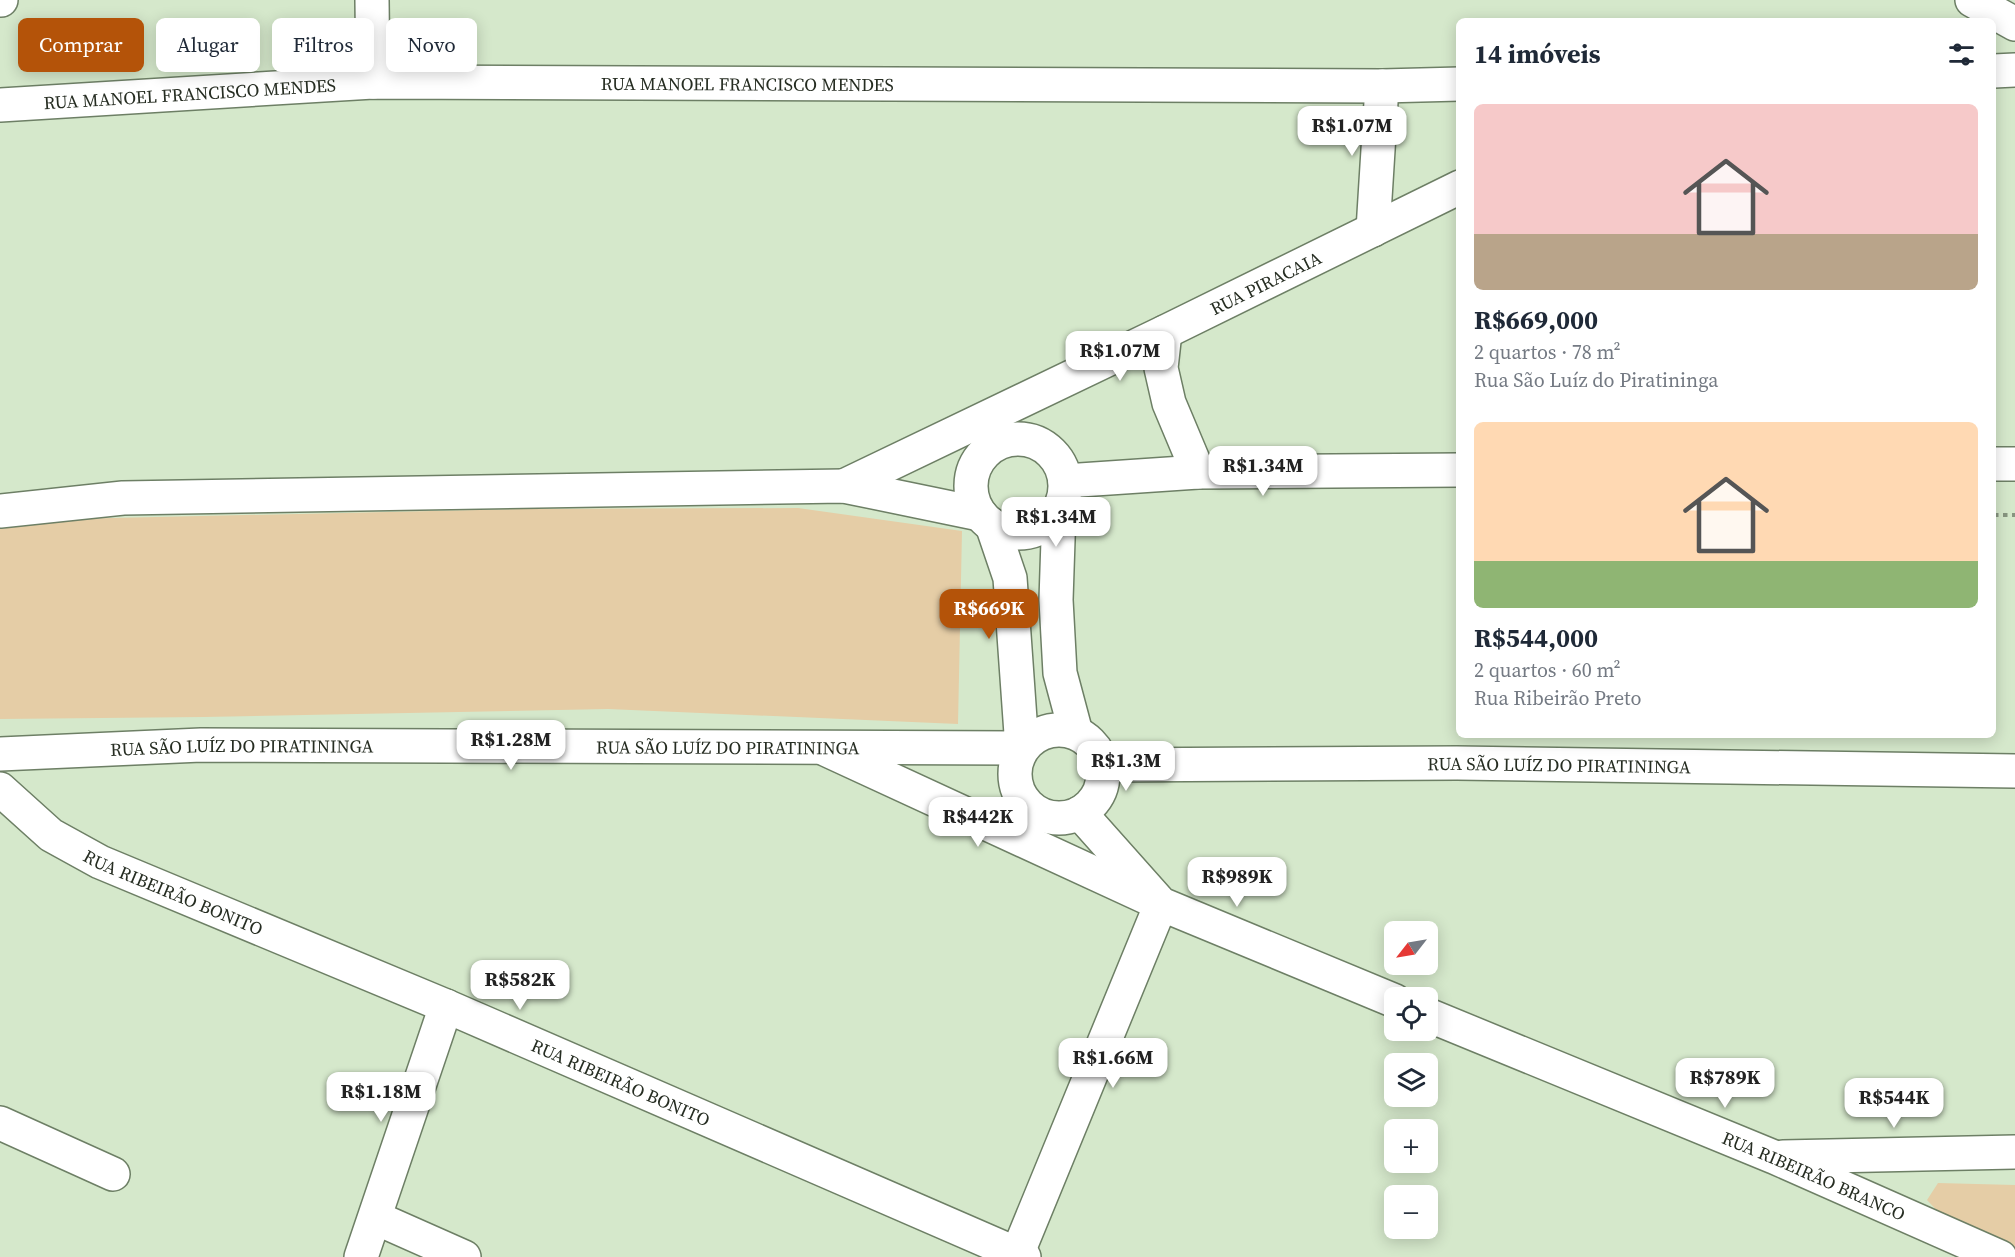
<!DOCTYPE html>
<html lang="pt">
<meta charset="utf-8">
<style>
:root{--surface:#fff;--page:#f2f2f3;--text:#1f2937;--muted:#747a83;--accent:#b45309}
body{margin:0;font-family:"Source Serif 4",serif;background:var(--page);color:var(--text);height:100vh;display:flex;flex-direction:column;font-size:22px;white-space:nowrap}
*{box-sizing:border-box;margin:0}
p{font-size:20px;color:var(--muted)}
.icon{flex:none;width:33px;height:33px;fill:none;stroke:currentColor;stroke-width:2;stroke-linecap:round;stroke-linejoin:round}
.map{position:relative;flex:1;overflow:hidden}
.sheet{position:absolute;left:1456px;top:18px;width:540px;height:720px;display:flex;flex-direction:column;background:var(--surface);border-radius:9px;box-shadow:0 3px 15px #0003}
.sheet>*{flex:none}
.guide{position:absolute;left:18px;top:18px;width:570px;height:54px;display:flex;gap:12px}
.needle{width:39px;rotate:239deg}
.fabs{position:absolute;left:1384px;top:921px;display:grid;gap:12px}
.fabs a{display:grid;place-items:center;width:54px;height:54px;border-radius:9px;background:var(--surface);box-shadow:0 3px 15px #0003;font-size:30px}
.price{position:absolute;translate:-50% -51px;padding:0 14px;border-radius:12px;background:#fff;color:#222;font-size:20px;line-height:39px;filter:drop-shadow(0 2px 3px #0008)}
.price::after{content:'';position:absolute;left:50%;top:36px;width:18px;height:14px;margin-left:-9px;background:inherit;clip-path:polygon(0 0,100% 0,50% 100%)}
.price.on{background:var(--accent);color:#fff}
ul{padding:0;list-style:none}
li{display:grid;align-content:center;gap:12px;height:318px;padding:0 18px}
li span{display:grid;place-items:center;height:186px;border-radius:9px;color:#555}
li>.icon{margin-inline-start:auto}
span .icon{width:108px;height:108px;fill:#fffc;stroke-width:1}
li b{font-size:26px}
h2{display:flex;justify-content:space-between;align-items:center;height:72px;padding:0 18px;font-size:26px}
.tag{padding:0 21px;border-radius:9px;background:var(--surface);box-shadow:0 3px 15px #0003;font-size:21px;line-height:54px}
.tag.on{background:var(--accent);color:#fff}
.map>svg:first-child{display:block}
.green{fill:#e5cda6}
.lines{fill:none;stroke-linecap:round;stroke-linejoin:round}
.minor-casing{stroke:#6d7f65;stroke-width:36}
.path{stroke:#879580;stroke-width:4;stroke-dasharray:4.5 4.5;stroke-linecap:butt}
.minor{stroke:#fff;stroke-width:33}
.labels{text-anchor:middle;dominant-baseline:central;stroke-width:4.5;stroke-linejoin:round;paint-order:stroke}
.street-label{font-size:18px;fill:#262d22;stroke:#fff}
</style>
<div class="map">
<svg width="2015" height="1257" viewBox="0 0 2015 1257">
<rect width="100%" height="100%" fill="#d5e8cb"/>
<path class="green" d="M 798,508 L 962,531 L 958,724 L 608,709 L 204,717 L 0,719 L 0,529 L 68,519 L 521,509 Z
M 1938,1183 L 2015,1185 L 2015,1248 L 1945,1219 L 1927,1200 Z"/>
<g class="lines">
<defs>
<g id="minor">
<path d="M 0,0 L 1,0"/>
<path d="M 372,0 L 373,82"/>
<path d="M 1972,0 L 2015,24"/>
<path d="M 1994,71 L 2015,70"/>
<path id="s1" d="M 0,105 L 373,82 L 1382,86 L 1460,84"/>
<path d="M 1373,230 L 1382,86"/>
<path d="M 1165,332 L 1161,368 L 1169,403 L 1198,472"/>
<circle cx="1018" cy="486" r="47"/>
<path d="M 1994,464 L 2015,464"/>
<path d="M 1065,481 L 1198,472 L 1460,470"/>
<path id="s2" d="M 844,486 L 1165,332 L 1460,187"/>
<path d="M 1059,510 L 1056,600 L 1060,673 L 1076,733"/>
<path d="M 0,511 L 123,498 L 844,486 L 980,514"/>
<circle cx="1059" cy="774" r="44"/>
<path d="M 827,750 L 1161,904 L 1016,1257"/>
<path id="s3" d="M 0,754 L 201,745 L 1022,748 L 1010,578 L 992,525"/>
<path id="s4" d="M 1103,765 L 1457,763 L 2015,771"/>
<path id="s5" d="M 0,789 L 51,835 L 100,862 L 446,1006 L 1024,1257"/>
<path d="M 1080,813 L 1161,904 L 1395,1001"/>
<path id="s6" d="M 1428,1015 L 1774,1157 L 2000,1257"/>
<path d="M 0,1123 L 113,1174"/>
<path d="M 1783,1157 L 2015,1152"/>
<path d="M 376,1218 L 464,1257"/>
<path d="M 361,1257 L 446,1006"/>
</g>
</defs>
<use href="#minor" class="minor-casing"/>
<path class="path" d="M 1994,515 L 2015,515"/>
<use href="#minor" class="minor"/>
</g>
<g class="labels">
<g class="street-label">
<text stroke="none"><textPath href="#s1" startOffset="748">RUA MANOEL FRANCISCO MENDES</textPath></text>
<text stroke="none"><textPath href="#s1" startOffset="190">RUA MANOEL FRANCISCO MENDES</textPath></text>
<text stroke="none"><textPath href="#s2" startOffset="468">RUA PIRACAIA</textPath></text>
<text stroke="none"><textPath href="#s3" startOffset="728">RUA SÃO LUÍZ DO PIRATININGA</textPath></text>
<text stroke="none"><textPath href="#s3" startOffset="242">RUA SÃO LUÍZ DO PIRATININGA</textPath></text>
<text stroke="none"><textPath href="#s4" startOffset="456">RUA SÃO LUÍZ DO PIRATININGA</textPath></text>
<text stroke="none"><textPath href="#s5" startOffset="204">RUA RIBEIRÃO BONITO</textPath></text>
<text stroke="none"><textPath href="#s5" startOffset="690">RUA RIBEIRÃO BONITO</textPath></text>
<text stroke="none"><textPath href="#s6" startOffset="418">RUA RIBEIRÃO BRANCO</textPath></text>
</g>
</g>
</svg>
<div class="fabs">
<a><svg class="needle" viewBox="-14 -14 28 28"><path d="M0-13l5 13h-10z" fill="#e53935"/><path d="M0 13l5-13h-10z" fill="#747a83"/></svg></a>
<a><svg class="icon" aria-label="locate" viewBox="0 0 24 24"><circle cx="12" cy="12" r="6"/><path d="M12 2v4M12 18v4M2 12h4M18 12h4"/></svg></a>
<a><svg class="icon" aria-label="layers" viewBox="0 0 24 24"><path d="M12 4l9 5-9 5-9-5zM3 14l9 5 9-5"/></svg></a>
<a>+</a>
<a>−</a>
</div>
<b class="price" style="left:1352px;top:157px">R$1.07M</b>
<b class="price" style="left:1120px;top:382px">R$1.07M</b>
<b class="price" style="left:1263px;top:497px">R$1.34M</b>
<b class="price" style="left:1056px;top:548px">R$1.34M</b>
<b class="price on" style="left:989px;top:640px">R$669K</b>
<b class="price" style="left:511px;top:771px">R$1.28M</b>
<b class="price" style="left:1126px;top:792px">R$1.3M</b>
<b class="price" style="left:978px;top:848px">R$442K</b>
<b class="price" style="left:1237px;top:908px">R$989K</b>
<b class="price" style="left:520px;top:1011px">R$582K</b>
<b class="price" style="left:1113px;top:1089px">R$1.66M</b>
<b class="price" style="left:1725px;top:1109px">R$789K</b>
<b class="price" style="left:381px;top:1123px">R$1.18M</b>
<b class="price" style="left:1894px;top:1129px">R$544K</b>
<div class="guide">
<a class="tag on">Comprar</a>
<a class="tag">Alugar</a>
<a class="tag">Filtros</a>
<a class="tag">Novo</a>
</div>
<section class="sheet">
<h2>14 imóveis<svg class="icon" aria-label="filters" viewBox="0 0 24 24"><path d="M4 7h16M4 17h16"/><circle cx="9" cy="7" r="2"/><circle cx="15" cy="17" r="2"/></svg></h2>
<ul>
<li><span style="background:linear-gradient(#f6c9c9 70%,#b9a48a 0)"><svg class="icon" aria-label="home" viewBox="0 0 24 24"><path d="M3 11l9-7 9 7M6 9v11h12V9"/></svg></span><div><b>R$669,000</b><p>2 quartos · 78 m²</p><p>Rua São Luíz do Piratininga</p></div></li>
<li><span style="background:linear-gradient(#ffd9b3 75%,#8fb573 0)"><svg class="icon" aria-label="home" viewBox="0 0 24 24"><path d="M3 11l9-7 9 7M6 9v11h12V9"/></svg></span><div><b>R$544,000</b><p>2 quartos · 60 m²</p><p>Rua Ribeirão Preto</p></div></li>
</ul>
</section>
</div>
